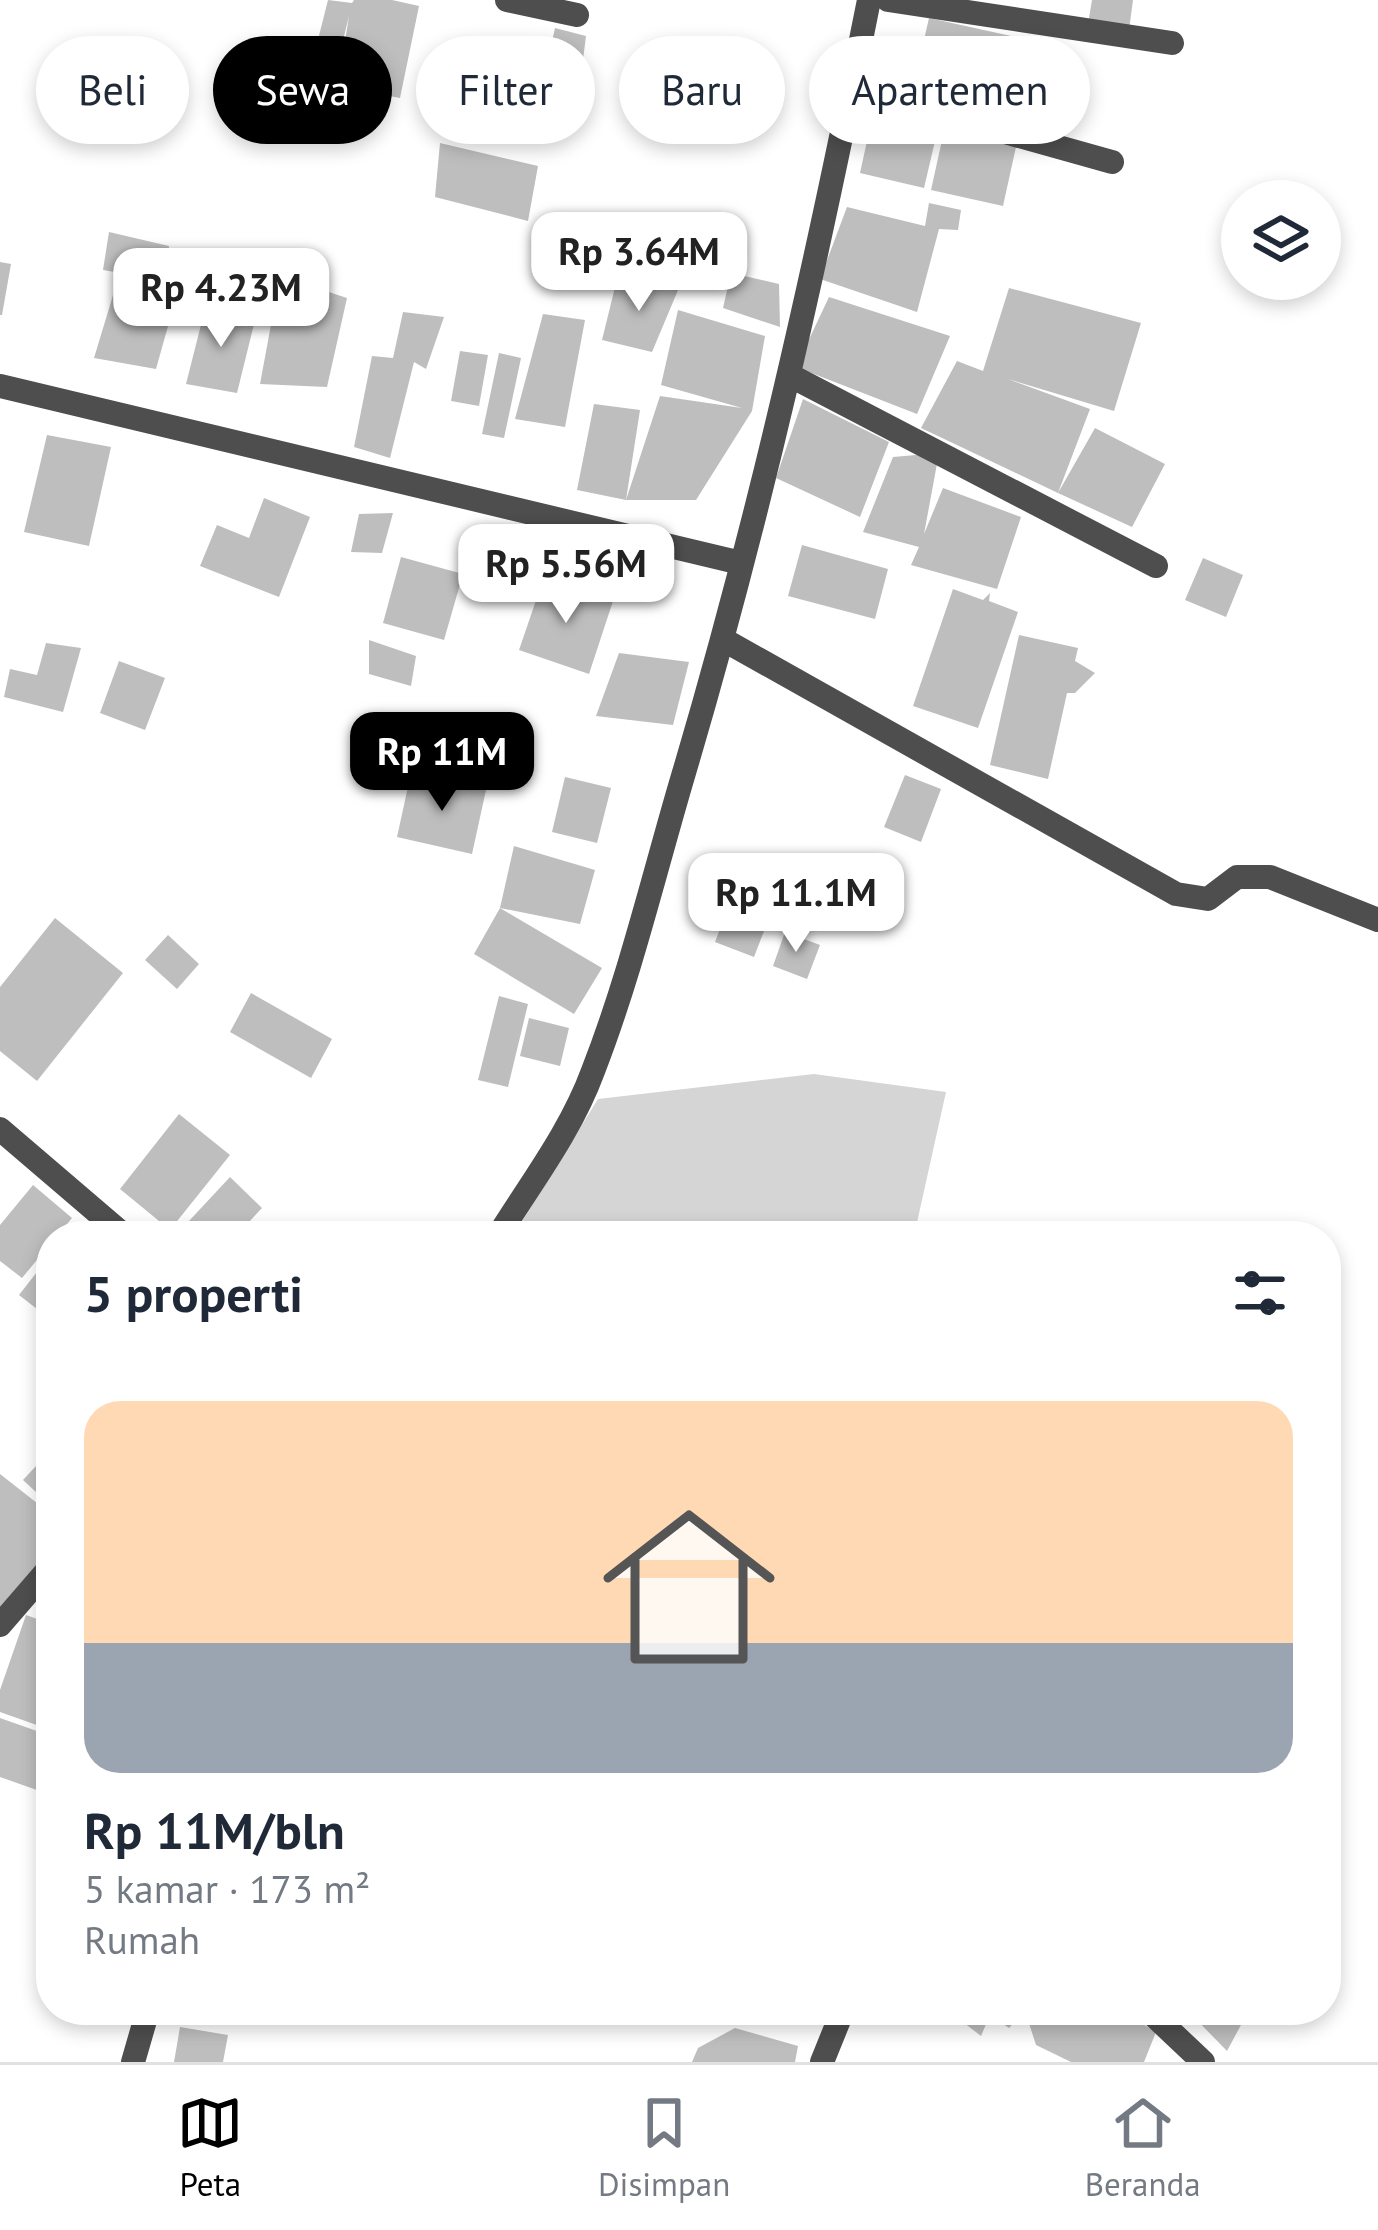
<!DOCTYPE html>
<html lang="id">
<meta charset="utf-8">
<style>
:root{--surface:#fff;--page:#f2f2f3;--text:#1f2937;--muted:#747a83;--line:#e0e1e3;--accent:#000}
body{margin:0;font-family:"PT Sans",sans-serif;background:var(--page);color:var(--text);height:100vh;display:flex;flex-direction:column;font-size:45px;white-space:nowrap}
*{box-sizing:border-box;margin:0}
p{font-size:39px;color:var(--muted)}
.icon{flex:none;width:66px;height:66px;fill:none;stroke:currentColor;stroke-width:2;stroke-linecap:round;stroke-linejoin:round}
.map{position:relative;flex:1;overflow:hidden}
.sheet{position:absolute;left:36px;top:1221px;width:1305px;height:804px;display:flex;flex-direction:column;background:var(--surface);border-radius:48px;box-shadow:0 6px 18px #0003}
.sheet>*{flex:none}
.banner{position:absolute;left:36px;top:36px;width:1308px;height:108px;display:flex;gap:24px}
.buttons{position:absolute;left:1221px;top:180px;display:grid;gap:24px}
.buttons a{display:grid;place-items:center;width:120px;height:120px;border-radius:50%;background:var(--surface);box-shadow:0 6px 18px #0003;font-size:60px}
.price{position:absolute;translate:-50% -102px;padding:0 27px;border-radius:24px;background:#fff;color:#222;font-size:39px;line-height:78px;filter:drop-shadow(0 3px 6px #0008)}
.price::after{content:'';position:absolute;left:50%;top:72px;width:36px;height:27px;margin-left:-18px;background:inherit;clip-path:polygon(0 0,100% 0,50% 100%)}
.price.on{background:var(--accent);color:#fff}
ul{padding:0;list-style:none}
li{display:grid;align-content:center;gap:24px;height:636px;padding:0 48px}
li+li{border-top:3px solid var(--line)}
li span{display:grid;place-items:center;height:372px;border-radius:36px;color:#555}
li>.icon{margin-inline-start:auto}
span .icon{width:216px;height:216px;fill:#fffc;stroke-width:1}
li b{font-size:51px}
h2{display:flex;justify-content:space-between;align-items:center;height:144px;padding:0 48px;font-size:51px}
.tag{padding:0 42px;border-radius:54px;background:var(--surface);box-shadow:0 6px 18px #0003;font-size:42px;line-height:108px}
.tag.on{background:var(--accent);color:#fff}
.tabs{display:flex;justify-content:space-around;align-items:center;height:168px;border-top:3px solid var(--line);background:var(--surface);font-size:33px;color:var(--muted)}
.tabs a{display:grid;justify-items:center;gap:6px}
.tabs .on{color:var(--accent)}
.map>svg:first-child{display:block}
.green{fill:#d5d5d5}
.building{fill:#bebebe}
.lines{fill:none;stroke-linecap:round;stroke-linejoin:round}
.street{stroke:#4e4e4e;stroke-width:24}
</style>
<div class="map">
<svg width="1378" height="2062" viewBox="0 0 1378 2062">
<rect width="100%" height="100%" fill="#fff"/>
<path class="green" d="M 814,1074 L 946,1092 L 914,1236 L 513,1236 L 598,1099 Z"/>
<path class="building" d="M 328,0 L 352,3 L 354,0 L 392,0 L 419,6 L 400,98 L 338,86 L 349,16 L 330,93 L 306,87 Z
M 1092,0 L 1133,0 L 1129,30 L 1088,24 Z
M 929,18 L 1029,40 L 1018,88 L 918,66 Z
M 555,28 L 586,36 L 576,116 L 537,108 Z
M 948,79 L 1011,92 L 1006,118 L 942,104 Z
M 874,109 L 939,124 L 924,188 L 860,173 Z
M 944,131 L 1016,147 L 1003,206 L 931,190 Z
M 440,143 L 538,166 L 528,221 L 435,197 Z
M 929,203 L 961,210 L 958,230 L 939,229 L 917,312 L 820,279 L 847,207 L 925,226 Z
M 109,232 L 169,246 L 166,281 L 103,270 Z
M 0,262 L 11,264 L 2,315 L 0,315 Z
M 731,273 L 779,284 L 780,327 L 723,308 Z
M 280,276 L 347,298 L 327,387 L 260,384 Z
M 117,282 L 177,294 L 156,369 L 94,358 Z
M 616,283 L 681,283 L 652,352 L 602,340 Z
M 1009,288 L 1141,323 L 1114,411 L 1008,379 L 1090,409 L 1058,493 L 921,428 L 957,361 L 983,371 Z
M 829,297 L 950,336 L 917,414 L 796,367 Z
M 206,305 L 256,316 L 237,393 L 186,384 Z
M 678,310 L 765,336 L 752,411 L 696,500 L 626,500 L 660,396 L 742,408 L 661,385 Z
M 403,312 L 444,317 L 426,369 L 414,362 L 390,458 L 354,447 L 372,356 L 393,358 Z
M 543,314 L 585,320 L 565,427 L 515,419 Z
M 460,351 L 488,355 L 479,406 L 451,401 Z
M 499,353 L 521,358 L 504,438 L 482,434 Z
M 803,399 L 889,442 L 860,517 L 776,478 Z
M 594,404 L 640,410 L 626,500 L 577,490 Z
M 1095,428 L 1165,464 L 1132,527 L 1058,493 Z
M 47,435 L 111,447 L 89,546 L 24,532 Z
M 939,453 L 924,534 L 943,488 L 1021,517 L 997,589 L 911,565 L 919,547 L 863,532 L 893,457 Z
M 264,498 L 310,517 L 279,597 L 200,566 L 217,525 L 249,538 Z
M 393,513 L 382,553 L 351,552 L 359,514 Z
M 802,545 L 888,569 L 875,619 L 788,596 Z
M 401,557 L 463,574 L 444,640 L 383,623 Z
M 1203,558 L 1243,575 L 1226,617 L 1185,600 Z
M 544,577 L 613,601 L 589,674 L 519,650 Z
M 953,589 L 983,600 L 990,593 L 989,601 L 1018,612 L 978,728 L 913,706 Z
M 1019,635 L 1078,648 L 1075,661 L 1095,673 L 1075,693 L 1067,693 L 1048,779 L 990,765 Z
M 369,640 L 416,656 L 411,686 L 369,674 Z
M 46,643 L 81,648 L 63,712 L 4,697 L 10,669 L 37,675 Z
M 619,653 L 689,662 L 673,725 L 596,716 Z
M 119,661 L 165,678 L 145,730 L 100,713 Z
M 411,773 L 486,790 L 472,854 L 397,837 Z
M 905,775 L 941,789 L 921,842 L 884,827 Z
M 565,777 L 611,788 L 597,843 L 552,832 Z
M 514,846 L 595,870 L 580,924 L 500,908 L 602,968 L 574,1014 L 474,954 L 500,908 Z
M 735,890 L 774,905 L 754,957 L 715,942 Z
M 55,918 L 123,973 L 37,1081 L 0,1051 L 0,987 Z
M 785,932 L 820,945 L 807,979 L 773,966 Z
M 168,935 L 199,964 L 177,989 L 145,960 Z
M 251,993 L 332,1039 L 311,1078 L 230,1032 Z
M 499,996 L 528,1004 L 508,1087 L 478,1080 Z
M 529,1018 L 569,1028 L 560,1066 L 520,1056 Z
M 179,1114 L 230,1155 L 170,1230 L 120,1189 Z
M 230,1177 L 262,1208 L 236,1236 L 175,1236 Z
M 33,1185 L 72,1218 L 57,1236 L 51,1236 L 51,1243 L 22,1278 L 0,1261 L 0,1225 Z
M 51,1254 L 51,1320 L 19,1295 Z
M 48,1453 L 51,1455 L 51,1506 L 23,1480 Z
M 0,1474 L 51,1514 L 51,1557 L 0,1609 Z
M 26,1615 L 51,1624 L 48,1729 L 0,1712 L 0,1690 Z
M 0,1718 L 51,1736 L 51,1795 L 0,1777 Z
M 955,2010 L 1120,2010 L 1156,2032 L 1144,2062 L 1071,2062 L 1036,2045 L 1025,2011 L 1009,2028 L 990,2015 L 981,2036 L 955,2016 Z
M 1187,2010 L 1249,2010 L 1227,2051 Z
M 180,2027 L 228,2035 L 223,2062 L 174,2062 Z
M 735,2028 L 798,2046 L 795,2062 L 692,2062 L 698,2048 Z"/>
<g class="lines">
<path class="street" d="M 507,0 L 577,15
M 888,0 L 1172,43
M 851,89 L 1112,162
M 791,376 L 1156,566
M 0,386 L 741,563
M 724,640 L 1176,894 L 1208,899 L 1237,877 L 1270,877 L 1378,920
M 0,1129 L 125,1236
M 498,1236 C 531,1183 571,1131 593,1071 C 630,976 654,874 683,776 C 759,521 817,261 869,0
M 0,1625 L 51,1566
M 1148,2010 L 1203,2062
M 133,2062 L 148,2010
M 822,2062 L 843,2010"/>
</g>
</svg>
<div class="buttons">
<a><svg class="icon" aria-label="layers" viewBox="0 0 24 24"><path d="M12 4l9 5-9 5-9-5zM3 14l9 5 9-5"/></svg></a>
</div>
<b class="price" style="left:639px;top:314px">Rp 3.64M</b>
<b class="price" style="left:221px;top:350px">Rp 4.23M</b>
<b class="price" style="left:566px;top:626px">Rp 5.56M</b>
<b class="price on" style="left:442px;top:814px">Rp 11M</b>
<b class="price" style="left:796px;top:955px">Rp 11.1M</b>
<div class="banner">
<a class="tag">Beli</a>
<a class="tag on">Sewa</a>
<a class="tag">Filter</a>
<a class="tag">Baru</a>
<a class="tag">Apartemen</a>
</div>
<section class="sheet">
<h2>5 properti<svg class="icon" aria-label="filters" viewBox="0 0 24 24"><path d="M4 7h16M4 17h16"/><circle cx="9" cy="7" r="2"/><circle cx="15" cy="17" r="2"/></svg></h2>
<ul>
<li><span style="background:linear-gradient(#ffd9b3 65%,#9aa5b1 0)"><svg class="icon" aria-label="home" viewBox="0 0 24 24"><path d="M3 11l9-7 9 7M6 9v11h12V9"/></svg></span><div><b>Rp 11M/bln</b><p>5 kamar · 173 m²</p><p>Rumah</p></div></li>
</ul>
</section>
</div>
<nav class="tabs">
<a class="on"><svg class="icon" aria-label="map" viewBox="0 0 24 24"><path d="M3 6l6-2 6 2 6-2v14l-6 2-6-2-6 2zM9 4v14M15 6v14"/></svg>Peta</a>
<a><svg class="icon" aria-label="saved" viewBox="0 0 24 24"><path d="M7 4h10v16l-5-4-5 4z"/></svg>Disimpan</a>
<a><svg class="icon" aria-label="home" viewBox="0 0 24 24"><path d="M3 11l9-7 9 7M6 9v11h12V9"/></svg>Beranda</a>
</nav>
